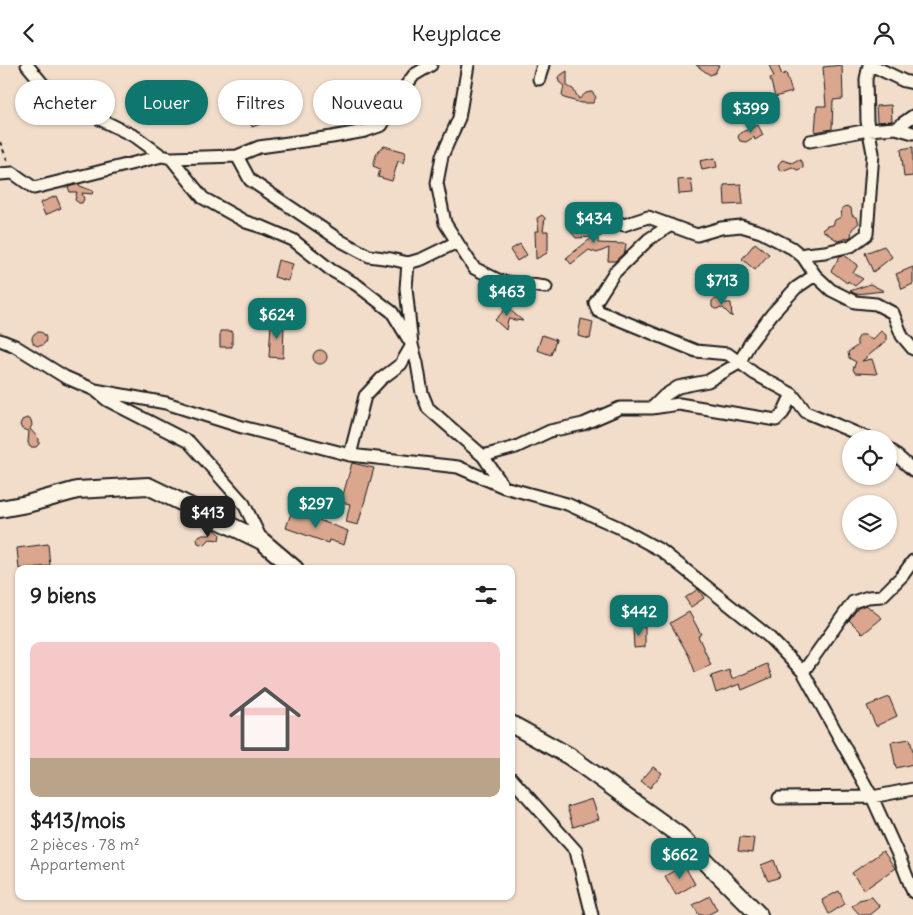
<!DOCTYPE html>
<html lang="fr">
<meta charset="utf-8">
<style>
:root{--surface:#fff;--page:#f2f2f2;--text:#222;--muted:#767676;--line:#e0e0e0;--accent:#0f766e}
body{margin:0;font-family:Delius,sans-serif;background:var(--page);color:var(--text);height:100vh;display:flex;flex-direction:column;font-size:19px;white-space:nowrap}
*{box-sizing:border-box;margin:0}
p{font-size:16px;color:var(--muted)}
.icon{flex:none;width:28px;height:28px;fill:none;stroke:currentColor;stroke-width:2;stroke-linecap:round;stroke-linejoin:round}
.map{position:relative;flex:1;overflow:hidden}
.sheet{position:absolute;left:15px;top:500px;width:500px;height:335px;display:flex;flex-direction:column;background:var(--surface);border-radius:10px;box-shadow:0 1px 4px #0004}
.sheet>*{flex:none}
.guide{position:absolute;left:15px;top:15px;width:500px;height:45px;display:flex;gap:10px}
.tools{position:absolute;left:842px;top:365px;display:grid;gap:10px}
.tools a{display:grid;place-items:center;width:55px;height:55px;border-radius:50%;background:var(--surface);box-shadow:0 1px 4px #0004;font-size:25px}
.price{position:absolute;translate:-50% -42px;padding:0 11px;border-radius:10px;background:var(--accent);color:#fff;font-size:16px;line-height:32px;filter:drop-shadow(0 1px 2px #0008)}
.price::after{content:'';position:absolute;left:50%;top:30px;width:15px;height:11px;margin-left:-8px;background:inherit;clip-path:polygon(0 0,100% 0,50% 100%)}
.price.current{background:#222;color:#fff}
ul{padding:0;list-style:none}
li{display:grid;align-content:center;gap:10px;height:265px;padding:0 15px}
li+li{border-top:1px solid var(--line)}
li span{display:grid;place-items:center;height:155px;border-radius:10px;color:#555}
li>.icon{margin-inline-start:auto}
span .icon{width:90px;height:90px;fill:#fffc;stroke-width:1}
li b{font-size:21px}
h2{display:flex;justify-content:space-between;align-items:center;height:60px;padding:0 15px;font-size:21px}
.pill{padding:0 18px;border-radius:22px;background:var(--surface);box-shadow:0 1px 4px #0004;font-size:18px;line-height:45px}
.pill.current{background:var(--accent);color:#fff}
header{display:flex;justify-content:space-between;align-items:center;height:65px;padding:0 15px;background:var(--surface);font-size:22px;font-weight:600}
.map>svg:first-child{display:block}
.building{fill:#daa68e;stroke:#1c1c1c}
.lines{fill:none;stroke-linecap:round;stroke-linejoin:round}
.street-casing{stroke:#1c1c1c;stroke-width:15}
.secondary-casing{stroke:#1c1c1c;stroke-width:20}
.path{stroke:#1c1c1c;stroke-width:2;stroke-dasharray:4 4;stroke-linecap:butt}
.street{stroke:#fcf5e5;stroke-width:11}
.secondary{stroke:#fcf5e5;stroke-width:16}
</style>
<header><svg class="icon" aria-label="back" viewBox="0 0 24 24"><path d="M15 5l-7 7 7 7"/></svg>Keyplace<svg class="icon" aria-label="person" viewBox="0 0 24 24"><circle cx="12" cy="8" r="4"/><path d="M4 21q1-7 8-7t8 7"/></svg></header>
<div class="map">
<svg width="913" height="850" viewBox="0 0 913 850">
<rect width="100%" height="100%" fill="#f2ddcb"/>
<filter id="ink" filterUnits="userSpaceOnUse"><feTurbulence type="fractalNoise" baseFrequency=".02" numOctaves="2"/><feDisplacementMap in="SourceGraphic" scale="10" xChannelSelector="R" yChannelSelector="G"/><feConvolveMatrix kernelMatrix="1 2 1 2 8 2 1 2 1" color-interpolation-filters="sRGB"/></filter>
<g filter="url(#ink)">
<path class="building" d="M 696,0 L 719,0 L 715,8 L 710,10 Z
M 769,0 L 778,0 L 782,10 L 786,8 L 792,27 L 775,32 L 770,13 L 774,12 Z
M 842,0 L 843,34 L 833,35 L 832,64 L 815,67 L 817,41 L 826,41 L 823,2 Z
M 567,6 L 567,21 L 573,24 L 579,34 L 586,28 L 592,27 L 596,32 L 593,38 L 581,38 L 564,33 L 562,30 L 564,21 L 559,17 L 558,12 Z
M 156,32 L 159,33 L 151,57 L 145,55 L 144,51 L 147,46 L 143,40 L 144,36 L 148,33 L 154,36 Z
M 272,34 L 279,52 L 252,62 L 246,44 Z
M 891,40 L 892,56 L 877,57 L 876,41 Z
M 758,60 L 763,70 L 755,75 L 754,72 L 746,77 L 740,76 L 738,72 L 740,68 Z
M 384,81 L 406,87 L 403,98 L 398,96 L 392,116 L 378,112 L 380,104 L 373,101 L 377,87 Z
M 913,82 L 913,111 L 904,112 L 901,84 Z
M 715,93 L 717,102 L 702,105 L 700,96 Z
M 782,95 L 792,98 L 797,95 L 800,95 L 803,99 L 803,103 L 797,105 L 792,102 L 782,106 L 779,104 L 778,100 Z
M 691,114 L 693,128 L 679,129 L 678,115 Z
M 79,119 L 80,121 L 93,126 L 92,129 L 82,128 L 84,134 L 82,138 L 79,138 L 75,135 L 77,127 L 70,127 L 68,122 Z
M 741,119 L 743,139 L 725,140 L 724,120 Z
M 56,131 L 61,143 L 45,150 L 40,138 Z
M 847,141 L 851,143 L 852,150 L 857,153 L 859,158 L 852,164 L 851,172 L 838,176 L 822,165 L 827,161 L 833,160 L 835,155 L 841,152 L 842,143 Z
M 542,150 L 545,153 L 543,166 L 548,166 L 548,185 L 547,185 L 547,188 L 536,194 L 535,166 L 539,166 L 537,153 Z
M 584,158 L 585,163 L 595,163 L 602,171 L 598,171 L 598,178 L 626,179 L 625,187 L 615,196 L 608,196 L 609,183 L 597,188 L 589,185 L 571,199 L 566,193 L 593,172 L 576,173 L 571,167 L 571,159 Z
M 755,178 L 769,189 L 755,205 L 742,194 Z
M 520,179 L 527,190 L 517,196 L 510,185 Z
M 884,181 L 892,192 L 873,207 L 865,188 Z
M 844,190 L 858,200 L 853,208 L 863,214 L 855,221 L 848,216 L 847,218 L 831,206 L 840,191 Z
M 278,195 L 293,199 L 288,216 L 274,212 Z
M 913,202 L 913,219 L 902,224 L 896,209 Z
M 870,219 L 884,226 L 856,229 L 850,226 Z
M 715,234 L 719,234 L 724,238 L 731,238 L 732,252 L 723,243 L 715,244 L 712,242 L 712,236 Z
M 512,237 L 510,245 L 523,256 L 508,254 L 506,265 L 495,255 Z
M 581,254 L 593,257 L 590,274 L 578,271 Z
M 271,258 L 284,258 L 283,293 L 269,292 Z
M 220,266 L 232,266 L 232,282 L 220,282 Z
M 881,266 L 886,270 L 886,276 L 862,296 L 872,294 L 877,309 L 855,308 L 853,304 L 856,297 L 849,293 L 848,287 L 857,281 L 857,275 L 860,270 L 866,270 L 872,275 Z
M32 274a7 7 0 1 1 14 0a7 7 0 1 1-14 0Z
M 542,270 L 556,275 L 551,290 L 537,285 Z
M313 292a7 7 0 1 1 14 0a7 7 0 1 1-14 0Z
M 27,353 L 31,355 L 32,360 L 30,364 L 39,374 L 39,379 L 36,382 L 30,382 L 28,378 L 29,366 L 22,364 L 20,360 L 22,355 Z
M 352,398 L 374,403 L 358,460 L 346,457 L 350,439 L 341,437 Z
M 292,445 L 348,466 L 344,480 L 329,475 L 328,478 L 286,463 Z
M 215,465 L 220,469 L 219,475 L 210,474 L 204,480 L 198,478 L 197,474 L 200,470 L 210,470 Z
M 48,479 L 50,501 L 19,504 L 17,483 Z
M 698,524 L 704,533 L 691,542 L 685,533 Z
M 866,540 L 882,553 L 863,569 L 849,555 L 858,543 Z
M 689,547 L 701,569 L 698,571 L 711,600 L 695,607 L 689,591 L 670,558 Z
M 633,562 L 645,562 L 645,582 L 634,583 Z
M 767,599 L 772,612 L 742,625 L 740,619 L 716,628 L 711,611 L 729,605 L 732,614 Z
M 889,632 L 897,651 L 876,661 L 867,641 Z
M 910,674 L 913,687 L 913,699 L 896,703 L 891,677 Z
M 653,702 L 662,708 L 650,723 L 641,716 Z
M 592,734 L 599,754 L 573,762 L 567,742 Z
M 740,772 L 754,773 L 752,788 L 738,786 Z
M 883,786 L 895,803 L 864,825 L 852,808 Z
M 774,795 L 780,812 L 768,816 L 761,800 Z
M 684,800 L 695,819 L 676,830 L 665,811 Z
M 839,826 L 845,839 L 829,849 L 822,835 Z
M 710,831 L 717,845 L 707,850 L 699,850 L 693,840 Z
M 872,832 L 880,842 L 870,850 L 860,850 L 852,841 L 859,835 Z"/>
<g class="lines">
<defs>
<path id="street" d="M 27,0 L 53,31 L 136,72 L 162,91 L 171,93 L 237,91 L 259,82 L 332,72 L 365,66 L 382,60 L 396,34 L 414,10 L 431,0
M 871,0 L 904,16 L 913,18
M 539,14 L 543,0
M 896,63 L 913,68
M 810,76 L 868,65 L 896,63 L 913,51
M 237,91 L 250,115 L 341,176 L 369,191 L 391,194 L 408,198
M 171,93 L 203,133 L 246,157 L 265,163 L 293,175 L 331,205 L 357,220 L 392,247 L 412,280 L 417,298 L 422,328 L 428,343 L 483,391 L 504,422
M 0,109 L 13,108 L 34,123 L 162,91
M 609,153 L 624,160 L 648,152 L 697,170 L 721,163 L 741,161 L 761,167 L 792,183 L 803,192 L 815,210 L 831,225 L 855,237 L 876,239 L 893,248 L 902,271 L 913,284
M 671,160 L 649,174 L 614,208 L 595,238 L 598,246 L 696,286 L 728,289 L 755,309 L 792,329 L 806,347 L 870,374
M 457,177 L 445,158 L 437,118 L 442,91 L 459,53 L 468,0
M 803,192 L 805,189 L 825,187 L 851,181 L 867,169 L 873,88 L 867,56 L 866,14 L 869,0
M 0,275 L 15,281 L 65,312 L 95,325 L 107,335 L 189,377 L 244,439 L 262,476
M 95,325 L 166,338 L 242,362 L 350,390 L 458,402 L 504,422 L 567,439 L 618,462 L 662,486 L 768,571 L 803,607 L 872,732 L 900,794 L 913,827
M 652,343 L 679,339 L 776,355 L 783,348 L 792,329
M 889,384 L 913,405
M 350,390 L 365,331 L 381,314 L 401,299 L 412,280 L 406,223 L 408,198 L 422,194 L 457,177 L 474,203 L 500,216 L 546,222
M 483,391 L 516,382 L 550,366 L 583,359 L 620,343 L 652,343 L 664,331 L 678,322 L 708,316 L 739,298 L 750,278 L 772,249 L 796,223 L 815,210
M 803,607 L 853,537 L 868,532 L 882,531 L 902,511 L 913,496
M 511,713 L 576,786 L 592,850
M 779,733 L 872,732 L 913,724"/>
<path id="secondary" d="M 0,444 L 27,439 L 77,425 L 148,421 L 262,476 L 295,504
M 511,659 L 569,691 L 679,770 L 759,850"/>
</defs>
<use href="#street" class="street-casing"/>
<use href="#secondary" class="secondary-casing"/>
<path class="path" d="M 0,77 L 8,97"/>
<use href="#street" class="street"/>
<use href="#secondary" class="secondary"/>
</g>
</g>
</svg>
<div class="tools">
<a><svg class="icon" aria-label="locate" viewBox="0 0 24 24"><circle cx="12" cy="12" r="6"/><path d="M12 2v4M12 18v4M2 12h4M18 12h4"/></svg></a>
<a><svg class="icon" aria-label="layers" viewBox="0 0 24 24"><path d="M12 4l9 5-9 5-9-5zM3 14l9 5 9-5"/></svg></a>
</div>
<b class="price" style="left:751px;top:69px">$399</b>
<b class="price" style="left:594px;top:179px">$434</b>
<b class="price" style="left:722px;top:241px">$713</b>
<b class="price" style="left:507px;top:252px">$463</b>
<b class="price" style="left:277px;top:275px">$624</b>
<b class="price" style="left:316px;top:464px">$297</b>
<b class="price current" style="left:208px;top:473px">$413</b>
<b class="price" style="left:639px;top:572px">$442</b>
<b class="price" style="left:680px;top:815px">$662</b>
<div class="guide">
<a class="pill">Acheter</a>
<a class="pill current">Louer</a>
<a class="pill">Filtres</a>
<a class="pill">Nouveau</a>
</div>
<section class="sheet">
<h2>9 biens<svg class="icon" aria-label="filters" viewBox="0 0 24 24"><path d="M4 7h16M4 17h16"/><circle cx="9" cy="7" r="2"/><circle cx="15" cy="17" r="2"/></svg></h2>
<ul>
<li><span style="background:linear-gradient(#f6c9c9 75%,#b9a48a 0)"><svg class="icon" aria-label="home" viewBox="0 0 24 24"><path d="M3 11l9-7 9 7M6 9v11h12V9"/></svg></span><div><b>$413/mois</b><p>2 pièces · 78 m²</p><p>Appartement</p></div></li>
</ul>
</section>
</div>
